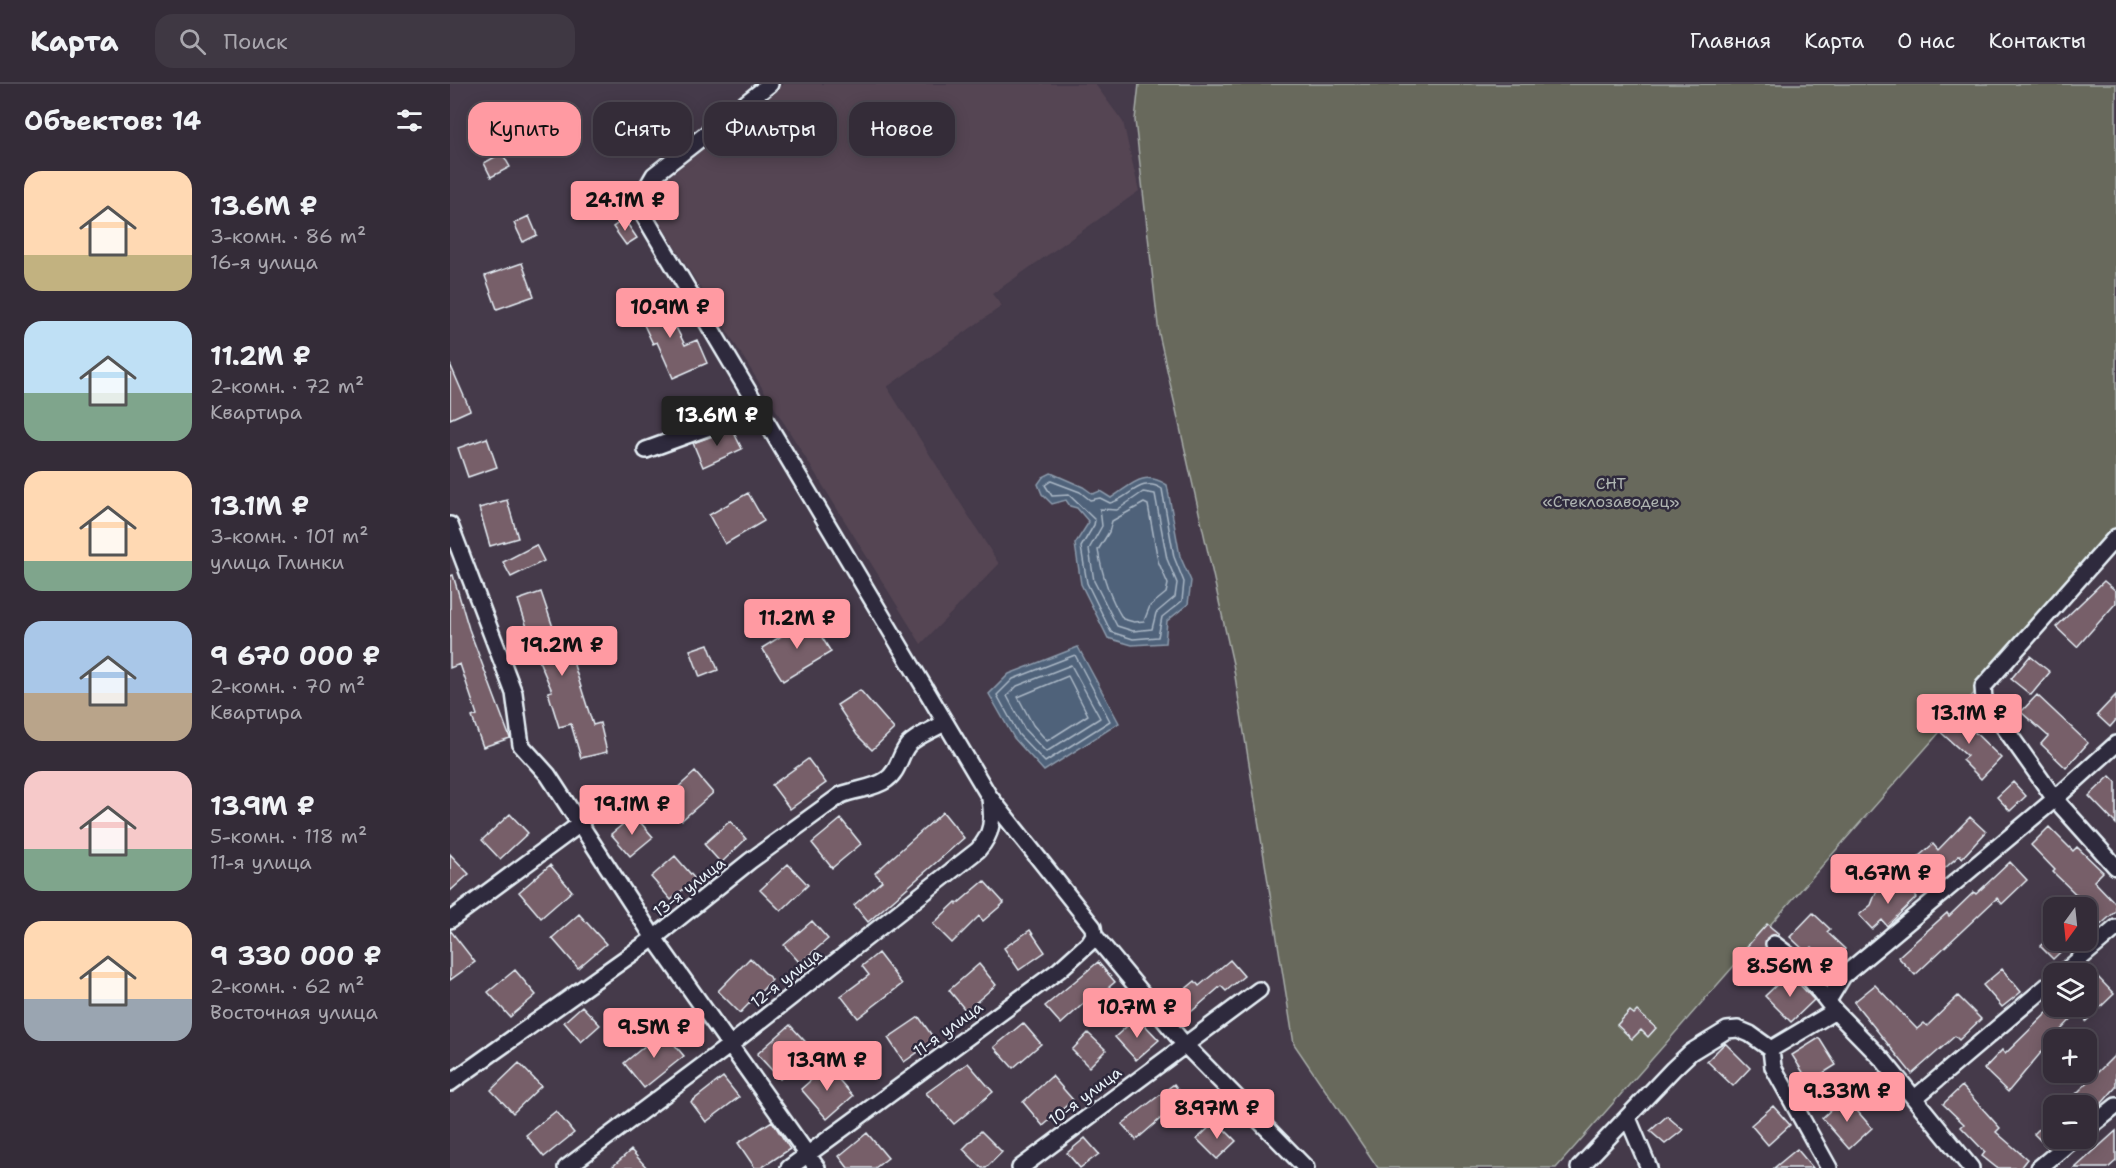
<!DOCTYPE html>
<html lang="ru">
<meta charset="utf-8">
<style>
:root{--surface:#342c38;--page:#3f3843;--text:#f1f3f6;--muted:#a9a7ae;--line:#4e4853;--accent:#ff9aa2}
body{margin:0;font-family:"Shantell Sans",sans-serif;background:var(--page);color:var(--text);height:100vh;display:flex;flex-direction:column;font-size:22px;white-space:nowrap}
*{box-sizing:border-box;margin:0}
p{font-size:20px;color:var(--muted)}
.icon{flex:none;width:33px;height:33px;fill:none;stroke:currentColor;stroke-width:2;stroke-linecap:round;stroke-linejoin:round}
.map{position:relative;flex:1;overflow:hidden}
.sheet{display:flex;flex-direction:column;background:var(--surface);width:450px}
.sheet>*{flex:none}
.guide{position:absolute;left:18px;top:18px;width:570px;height:54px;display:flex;gap:12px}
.needle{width:39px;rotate:195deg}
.tools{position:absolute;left:1593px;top:813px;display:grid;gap:12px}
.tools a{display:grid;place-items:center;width:54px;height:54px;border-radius:12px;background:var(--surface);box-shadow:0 3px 15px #0003,0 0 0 2px var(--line);font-size:30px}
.price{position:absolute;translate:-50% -51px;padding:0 14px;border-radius:6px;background:var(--accent);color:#111;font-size:20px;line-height:39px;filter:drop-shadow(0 2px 3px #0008)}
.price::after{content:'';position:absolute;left:50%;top:36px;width:18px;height:14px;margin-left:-9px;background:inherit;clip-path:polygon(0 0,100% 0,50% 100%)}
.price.active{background:#222;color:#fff}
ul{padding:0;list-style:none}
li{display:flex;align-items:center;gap:18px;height:150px;padding:0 24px}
li span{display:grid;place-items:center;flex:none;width:168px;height:120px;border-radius:18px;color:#555}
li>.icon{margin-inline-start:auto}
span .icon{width:72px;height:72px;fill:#fffc;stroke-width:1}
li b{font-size:26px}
h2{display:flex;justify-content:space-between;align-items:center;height:72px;padding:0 24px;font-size:26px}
.chip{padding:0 21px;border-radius:18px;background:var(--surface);box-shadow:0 3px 15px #0003,0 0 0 2px var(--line);font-size:21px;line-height:54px}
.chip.active{background:var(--accent);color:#111}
header{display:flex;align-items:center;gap:36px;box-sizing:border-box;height:84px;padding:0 30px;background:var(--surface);border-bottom:2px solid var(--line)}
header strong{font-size:28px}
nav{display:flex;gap:33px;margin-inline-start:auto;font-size:21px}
.search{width:420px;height:54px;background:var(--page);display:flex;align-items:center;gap:15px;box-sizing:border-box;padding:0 21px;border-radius:18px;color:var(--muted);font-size:22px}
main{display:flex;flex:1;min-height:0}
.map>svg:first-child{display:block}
.built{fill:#544553}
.green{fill:#67695b;stroke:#a8adaa;stroke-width:1.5}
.water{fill:#4f627a;stroke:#8c9bac;stroke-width:1.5}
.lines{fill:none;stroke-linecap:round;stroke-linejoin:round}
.shore{stroke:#abb8c6;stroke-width:1.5}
.building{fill:#775f69;stroke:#e8f1f8;stroke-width:1.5}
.minor-casing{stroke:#e8f1f8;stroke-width:20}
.minor{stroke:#2f2a3d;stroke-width:15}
.labels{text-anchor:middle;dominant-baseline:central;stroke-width:5;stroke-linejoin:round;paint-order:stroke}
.park-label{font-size:16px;fill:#aeb4b1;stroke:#2f2a3d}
.street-label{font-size:16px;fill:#e8f1f8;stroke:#2f2a3d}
</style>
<header>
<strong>Карта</strong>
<div class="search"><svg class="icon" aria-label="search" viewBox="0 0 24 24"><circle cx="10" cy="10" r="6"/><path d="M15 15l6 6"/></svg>Поиск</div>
<nav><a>Главная</a><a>Карта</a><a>О нас</a><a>Контакты</a></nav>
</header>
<main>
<section class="sheet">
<h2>Объектов: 14<svg class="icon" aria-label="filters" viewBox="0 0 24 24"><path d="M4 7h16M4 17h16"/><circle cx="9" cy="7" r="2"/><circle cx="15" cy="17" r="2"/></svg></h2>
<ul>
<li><span style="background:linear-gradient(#ffd9b3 70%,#c2b280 0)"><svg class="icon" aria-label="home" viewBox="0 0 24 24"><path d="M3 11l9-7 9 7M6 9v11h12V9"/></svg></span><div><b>13.6M ₽</b><p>3-комн. · 86 m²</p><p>16-я улица</p></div></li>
<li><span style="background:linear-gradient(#bfe0f5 60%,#7fa58c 0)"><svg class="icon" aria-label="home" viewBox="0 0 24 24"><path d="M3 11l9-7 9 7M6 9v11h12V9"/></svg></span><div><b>11.2M ₽</b><p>2-комн. · 72 m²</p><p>Квартира</p></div></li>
<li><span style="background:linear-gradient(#ffd9b3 75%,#7fa58c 0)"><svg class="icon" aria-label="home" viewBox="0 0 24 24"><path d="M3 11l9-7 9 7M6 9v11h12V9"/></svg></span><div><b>13.1M ₽</b><p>3-комн. · 101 m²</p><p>улица Глинки</p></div></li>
<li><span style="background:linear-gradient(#a9c7e8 60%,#b9a48a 0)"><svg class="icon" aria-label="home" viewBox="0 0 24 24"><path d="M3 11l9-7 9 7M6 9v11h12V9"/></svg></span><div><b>9 670 000 ₽</b><p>2-комн. · 70 m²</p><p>Квартира</p></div></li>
<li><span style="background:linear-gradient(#f6c9c9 65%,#7fa58c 0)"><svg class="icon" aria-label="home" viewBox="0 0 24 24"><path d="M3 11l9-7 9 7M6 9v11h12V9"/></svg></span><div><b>13.9M ₽</b><p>5-комн. · 118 m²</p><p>11-я улица</p></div></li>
<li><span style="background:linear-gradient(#ffd9b3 65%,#9aa5b1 0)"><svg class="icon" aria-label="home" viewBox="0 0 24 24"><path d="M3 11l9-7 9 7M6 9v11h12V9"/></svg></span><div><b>9 330 000 ₽</b><p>2-комн. · 62 m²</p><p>Восточная улица</p></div></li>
</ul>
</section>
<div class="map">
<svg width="1666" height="1084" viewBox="0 0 1666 1084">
<rect width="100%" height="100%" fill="#453a4a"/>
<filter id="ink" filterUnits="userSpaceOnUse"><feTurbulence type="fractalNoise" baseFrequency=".0167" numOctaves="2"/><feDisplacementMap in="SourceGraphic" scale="12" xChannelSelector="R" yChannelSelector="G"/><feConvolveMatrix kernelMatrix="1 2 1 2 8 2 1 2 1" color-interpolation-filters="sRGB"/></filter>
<g filter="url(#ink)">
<path class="built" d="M 334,0 L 645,0 L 673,38 L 689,107 L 542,210 L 552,222 L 437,303 L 549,480 L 471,560 L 210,139 L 202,117 L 205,106 L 211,98 Z"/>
<path class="green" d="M 689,0 L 1666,0 L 1666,448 L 1106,1084 L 928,1084 L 844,960 L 783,580 L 709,250 L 685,36 Z"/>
<path class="water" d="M 601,389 L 633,403 L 643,410 L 650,407 L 661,414 C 682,401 692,385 717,401 L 730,472 L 741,497 L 738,520 L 717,537 L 715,559 L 682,561 L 658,554 L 631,500 L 625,460 L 639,438 L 627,424 L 620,422 L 616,416 L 602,420 L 592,410 L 588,400 L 593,393 Z
M 628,563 L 669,639 L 594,687 L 564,654 L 539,610 L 559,590 Z"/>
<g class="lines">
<path class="shore" d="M 601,397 L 630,408 L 640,416 L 650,414 L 660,419 C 679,415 691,391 712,405 L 724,473 L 734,498 L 732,517 L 712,533 L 708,553 L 683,555 L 661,548 L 637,499 L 631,463 L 644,441 L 645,436 L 619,411 L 602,412 L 595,401 Z
M 693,408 L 705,410 L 717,475 L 727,499 L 725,513 L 706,529 L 702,545 L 683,547 L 667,542 L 644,497 L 639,465 L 652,442 L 650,425 L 667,426 Z
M 694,419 L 698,421 L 708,477 L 718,500 L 716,509 L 700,522 L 694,537 L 684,538 L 673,535 C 659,513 652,491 648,466 L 659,448 L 662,437 Z
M 625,571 L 660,637 L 595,678 L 569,651 L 547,611 L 563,595 Z
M 621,581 L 650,634 L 596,668 L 575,646 L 557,612 L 567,602 Z
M 618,592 L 638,631 L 597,657 L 583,641 L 568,613 Z"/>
</g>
<path class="building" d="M 52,69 L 60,83 L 41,93 L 34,79 Z
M 79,132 L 87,151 L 73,158 L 64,139 Z
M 174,135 L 187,154 L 176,161 L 163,143 Z
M 72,179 L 84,212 L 47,225 L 35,192 Z
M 211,214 L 235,261 L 247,256 L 257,279 L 223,294 L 207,258 L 203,260 L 186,224 Z
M 0,280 L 20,326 L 0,335 Z
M 282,345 L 292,365 L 253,383 L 243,359 Z
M 37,354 L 47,383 L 18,393 L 8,364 Z
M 298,409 L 314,437 L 275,460 L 259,431 Z
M 57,416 L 68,454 L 40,462 L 29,424 Z
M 86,461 L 94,477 L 61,493 L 53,478 Z
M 3,491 L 19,545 L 60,654 L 33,663 L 22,633 L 27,631 L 10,580 L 0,584 L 0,492 Z
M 1654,497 L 1666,507 L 1666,519 L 1627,563 L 1606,543 Z
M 91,508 L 107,555 L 116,552 L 127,579 L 124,581 L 143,641 L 150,639 L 157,668 L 131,674 L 121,640 L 109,643 L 98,608 L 102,607 L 84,565 L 68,516 Z
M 360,534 L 381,568 L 333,597 L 312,564 Z
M 258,560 L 268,586 L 250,593 L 240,566 Z
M 1580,572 L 1600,588 L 1581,611 L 1561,595 Z
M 410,606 L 444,645 L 422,666 L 407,651 L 387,621 Z
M 1587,611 L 1638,659 L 1616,684 L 1591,660 L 1598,652 L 1571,628 Z
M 1666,611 L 1666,636 L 1660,643 L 1647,631 Z
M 1502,626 L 1551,674 L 1531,695 L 1512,676 L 1517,672 L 1486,644 Z
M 358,675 L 376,699 L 340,725 L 322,701 Z
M 245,688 L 263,709 L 232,736 L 214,716 Z
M 1660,692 L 1666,698 L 1666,740 L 1639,712 Z
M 1563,698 L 1576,712 L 1560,727 L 1547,713 Z
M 493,728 L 514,754 L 418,838 L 404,821 L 432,797 L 425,789 Z
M 60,730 L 78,749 L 50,775 L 32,756 Z
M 184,731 L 203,753 L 180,772 L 161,750 Z
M 1520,733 L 1536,748 L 1512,774 L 1510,771 L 1486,792 L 1469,772 L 1483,760 L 1488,766 Z
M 391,735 L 411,760 L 382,784 L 362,759 Z
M 280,737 L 296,755 L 271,779 L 254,760 Z
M 1599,743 L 1623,767 L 1627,763 L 1653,788 L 1644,797 L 1666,820 L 1666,827 L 1648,843 L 1636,831 L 1636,820 L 1603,788 L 1605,786 L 1581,761 Z
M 0,770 L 19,790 L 0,807 Z
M 225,772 L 245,795 L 221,816 L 201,793 Z
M 1560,778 L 1577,796 L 1552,820 L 1547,814 L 1465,891 L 1448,873 L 1497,829 L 1499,832 L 1524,808 L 1526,810 Z
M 338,780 L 358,801 L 331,827 L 310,806 Z
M 100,781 L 122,807 L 91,834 L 69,808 Z
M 534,797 L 554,819 L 533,837 L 529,832 L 502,859 L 483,840 L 506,818 L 507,820 Z
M 1452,797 L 1467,813 L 1437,842 L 1432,836 L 1422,845 L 1409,831 L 1421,821 L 1429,801 L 1438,811 Z
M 1363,829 L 1380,845 L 1377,848 L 1395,865 L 1381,880 L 1362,863 L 1357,869 L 1340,853 Z
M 129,830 L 156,860 L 128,884 L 102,854 Z
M 362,837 L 378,855 L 350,879 L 334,861 Z
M 1317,840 L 1329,850 L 1317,854 L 1316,865 L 1304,878 L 1292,868 Z
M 0,846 L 25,878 L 0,896 Z
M 580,846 L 595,868 L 569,886 L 554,864 Z
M 1604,849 L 1604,856 L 1623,856 L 1603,875 L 1590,862 Z
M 428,869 L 452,900 L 408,934 L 391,912 L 419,891 L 412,882 Z
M 300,874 L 322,896 L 290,929 L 268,907 Z
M 780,876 L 794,892 L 776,907 L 771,902 L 741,928 L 727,912 L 745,897 L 749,902 Z
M 648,878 L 665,898 L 646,914 L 643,911 L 611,940 L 595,922 Z
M 529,880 L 546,901 L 516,927 L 499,906 Z
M 1552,885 L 1571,908 L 1552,923 L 1533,901 Z
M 65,886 L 86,911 L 60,933 L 38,908 Z
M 1643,888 L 1664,910 L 1636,937 L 1636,894 Z
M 1339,889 L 1364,916 L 1341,938 L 1315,912 Z
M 1425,901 L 1467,945 L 1474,939 L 1477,942 L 1508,912 L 1531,935 L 1509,956 L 1505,952 L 1462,990 L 1404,918 Z
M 132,922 L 150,941 L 131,958 L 114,938 Z
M 1604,922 L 1634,922 L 1604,953 L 1558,1008 L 1534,985 L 1552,966 L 1555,970 Z
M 1180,927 L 1184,930 L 1187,927 L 1206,944 L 1198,953 L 1191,946 L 1182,955 L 1167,941 Z
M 469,933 L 485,956 L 454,978 L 438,954 Z
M 687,933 L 709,956 L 686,976 L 665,953 Z
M 573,939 L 591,960 L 563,984 L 544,963 Z
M 340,941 L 363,966 L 330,995 L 307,970 Z
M 213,947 L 234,972 L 194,1004 L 174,979 Z
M 638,949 L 656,966 L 639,983 L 622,966 Z
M 1369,954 L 1386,981 L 1359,998 L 1342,971 Z
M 1275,959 L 1300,984 L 1283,1002 L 1257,977 Z
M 1666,970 L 1666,1003 L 1646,1026 L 1636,1033 L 1636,1022 L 1614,1022 Z
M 69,979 L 91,1002 L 63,1029 L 41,1006 Z
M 518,979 L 543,1008 L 504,1040 L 476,1009 Z
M 377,982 L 403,1012 L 377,1035 L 351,1005 Z
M 602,992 L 623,1016 L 593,1042 L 573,1018 Z
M 273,993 L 289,1013 L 256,1038 L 241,1018 Z
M 724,1000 L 737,1018 L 718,1032 L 717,1029 L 686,1056 L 672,1040 Z
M 1512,1002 L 1550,1044 L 1546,1048 L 1577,1075 L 1570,1084 L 1547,1084 L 1532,1072 L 1535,1068 L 1511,1043 L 1514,1040 L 1493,1020 Z
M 1395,1013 L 1422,1044 L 1399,1065 L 1372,1034 Z
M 1323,1022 L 1340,1041 L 1318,1061 L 1301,1041 Z
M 106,1027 L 124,1049 L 94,1073 L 76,1051 Z
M 1604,1030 L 1604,1059 L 1598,1064 L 1584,1050 Z
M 1217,1032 L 1233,1046 L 1215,1060 L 1200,1047 Z
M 322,1037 L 340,1065 L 311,1084 L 305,1084 L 288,1059 Z
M 766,1037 L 786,1057 L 767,1075 L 747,1055 Z
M 531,1047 L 552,1068 L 536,1084 L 532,1084 L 513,1065 Z
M 1666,1047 L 1666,1077 L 1658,1084 L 1625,1084 Z
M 417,1049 L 438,1074 L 425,1084 L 398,1084 L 389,1072 Z
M 635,1054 L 649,1070 L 630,1084 L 617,1069 Z
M 1347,1065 L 1363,1084 L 1324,1084 Z
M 181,1066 L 197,1084 L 161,1084 Z"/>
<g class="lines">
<defs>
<path id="minor" d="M 320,0 L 204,91 L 193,110 L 194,132 L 539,712 L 643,843 L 644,851 L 734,960 L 856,1084
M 196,366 L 309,325
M 0,441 L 64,609 L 71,661 L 98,691 L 204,854 L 367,1084
M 1666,453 L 1533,603 L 1534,615 L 1605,715 L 1666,783
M 0,836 L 130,740
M 1324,860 L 1345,876 L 1385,927 L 1433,976 L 1521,1084
M 1612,890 L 1666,844
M 1378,917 L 1393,892 L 1605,715 L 1666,660
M 1321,965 L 1323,983 L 1379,1084
M 0,999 L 204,854 L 300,777 L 391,711 C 406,705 423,705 436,696 C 449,687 449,672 458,661 C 466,652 483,646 494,639
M 1465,1014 L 1604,896
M 1178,1034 L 1199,1084
M 1636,1046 L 1666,1022
M 116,1084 L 280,961 L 528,766 C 543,749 543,736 540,715
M 339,1084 L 609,886 L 639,859 L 644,851
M 570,1084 L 809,906
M 1129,1084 L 1223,985 L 1241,968 L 1277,946 L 1288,945 L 1300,950 L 1321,965 L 1385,927
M 1589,1084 L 1625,1054"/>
</defs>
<use href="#minor" class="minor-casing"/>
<use href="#minor" class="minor"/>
</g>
</g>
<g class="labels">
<g class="park-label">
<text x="1161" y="399">СНТ<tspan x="1161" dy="18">«Стеклозаводец»</tspan></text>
</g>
<g class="street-label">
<text transform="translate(239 803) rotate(-38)">13-я улица</text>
<text transform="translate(336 894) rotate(-38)">12-я улица</text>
<text transform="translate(498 945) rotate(-36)">11-я улица</text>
<text transform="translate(635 1012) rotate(-37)">10-я улица</text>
</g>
</g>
</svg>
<div class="tools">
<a><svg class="needle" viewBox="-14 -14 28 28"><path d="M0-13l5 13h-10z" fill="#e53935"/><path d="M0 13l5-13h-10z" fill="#a9a7ae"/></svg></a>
<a><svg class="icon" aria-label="layers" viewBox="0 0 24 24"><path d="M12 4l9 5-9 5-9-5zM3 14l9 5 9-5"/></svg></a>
<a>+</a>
<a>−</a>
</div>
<b class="price" style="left:175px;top:148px">24.1M ₽</b>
<b class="price" style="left:220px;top:255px">10.9M ₽</b>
<b class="price active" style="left:267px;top:363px">13.6M ₽</b>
<b class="price" style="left:347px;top:566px">11.2M ₽</b>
<b class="price" style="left:112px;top:593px">19.2M ₽</b>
<b class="price" style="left:1519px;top:661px">13.1M ₽</b>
<b class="price" style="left:182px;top:752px">19.1M ₽</b>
<b class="price" style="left:1438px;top:821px">9.67M ₽</b>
<b class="price" style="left:1340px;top:914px">8.56M ₽</b>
<b class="price" style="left:687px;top:955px">10.7M ₽</b>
<b class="price" style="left:204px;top:975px">9.5M ₽</b>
<b class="price" style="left:377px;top:1008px">13.9M ₽</b>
<b class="price" style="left:1397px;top:1039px">9.33M ₽</b>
<b class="price" style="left:767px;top:1056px">8.97M ₽</b>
<div class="guide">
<a class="chip active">Купить</a>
<a class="chip">Снять</a>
<a class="chip">Фильтры</a>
<a class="chip">Новое</a>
</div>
</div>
</main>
